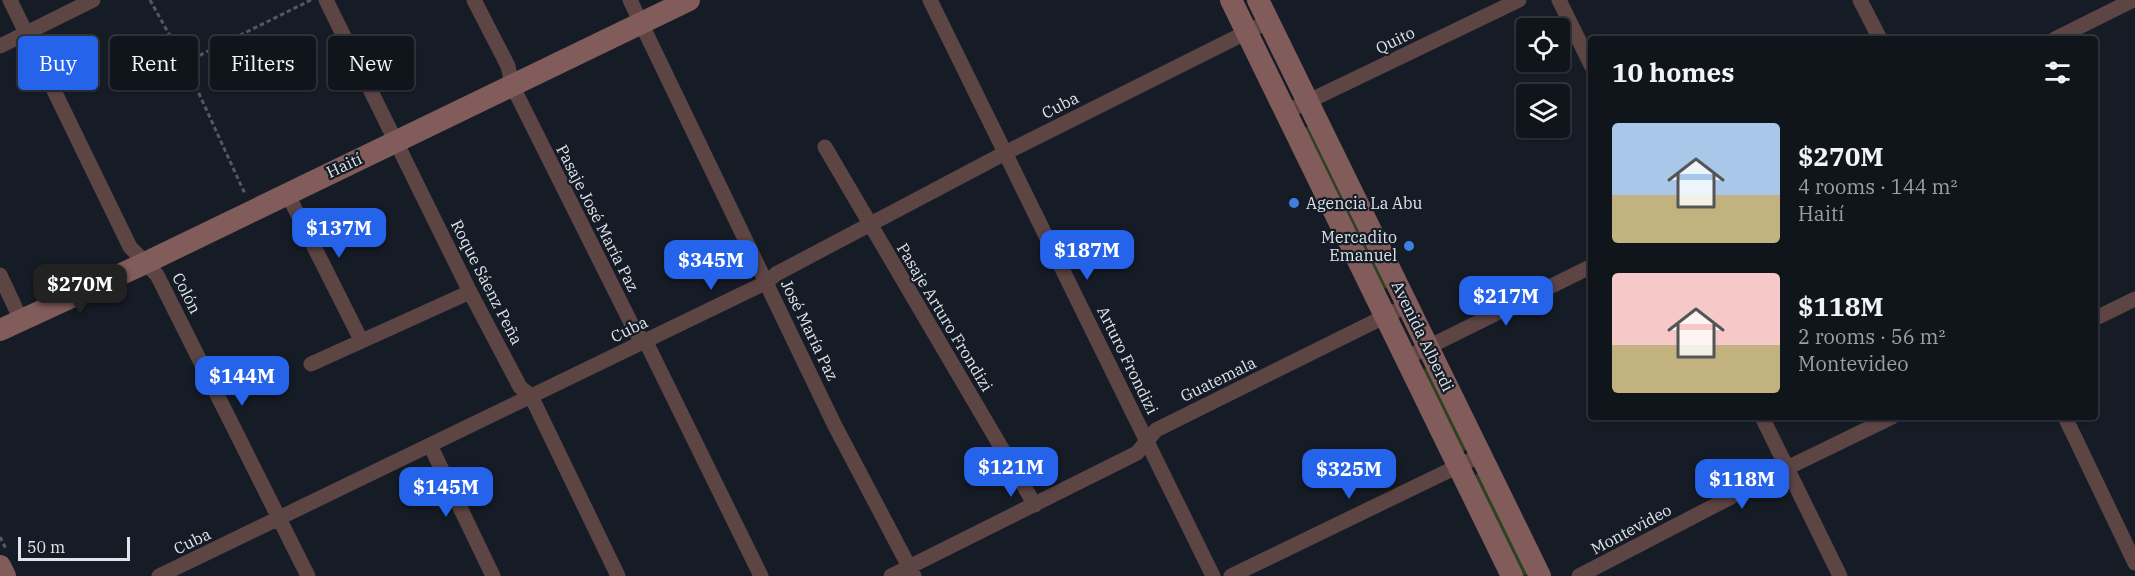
<!DOCTYPE html>
<meta charset="utf-8">
<style>
:root{--surface:#10151c;--page:#191e25;--text:#f1f3f6;--muted:#9c9fa3;--line:#30343b;--accent:#2563eb}
body{margin:0;font-family:"IBM Plex Serif",serif;background:var(--page);color:var(--text);height:100vh;display:flex;flex-direction:column;font-size:22px;white-space:nowrap}
*{box-sizing:border-box;margin:0}
p{font-size:20px;color:var(--muted)}
.icon{flex:none;width:33px;height:33px;fill:none;stroke:currentColor;stroke-width:2;stroke-linecap:round;stroke-linejoin:round}
.map{position:relative;flex:1;overflow:hidden}
.side{position:absolute;left:1588px;top:36px;width:510px;height:384px;display:flex;flex-direction:column;background:var(--surface);border-radius:6px;box-shadow:0 2px 4px #0004,0 0 0 2px var(--line)}
.side>*{flex:none}
.top-card{position:absolute;left:18px;top:36px;width:570px;height:54px;display:flex;gap:12px}
.buttons{position:absolute;left:1516px;top:18px;display:grid;gap:12px}
.buttons a{display:grid;place-items:center;width:54px;height:54px;border-radius:6px;background:var(--surface);box-shadow:0 2px 4px #0004,0 0 0 2px var(--line);font-size:30px}
.scale{position:absolute;left:18px;bottom:15px;width:112px;box-sizing:border-box;padding-left:6px;border:3px solid #dfe4ea;border-top:0;font-size:16px;line-height:21px;white-space:nowrap;color:#dfe4ea;-webkit-text-stroke:4px #161c26;paint-order:stroke}
.price{position:absolute;translate:-50% -51px;padding:0 14px;border-radius:12px;background:var(--accent);color:#fff;font-size:20px;line-height:39px;filter:drop-shadow(0 2px 3px #0008)}
.price::after{content:'';position:absolute;left:50%;top:36px;width:18px;height:14px;margin-left:-9px;background:inherit;clip-path:polygon(0 0,100% 0,50% 100%)}
.price.active{background:#222;color:#fff}
ul{padding:0;list-style:none}
li{display:flex;align-items:center;gap:18px;height:150px;padding:0 24px}
li span{display:grid;place-items:center;flex:none;width:168px;height:120px;border-radius:6px;color:#555}
li>.icon{margin-inline-start:auto}
span .icon{width:72px;height:72px;fill:#fffc;stroke-width:1}
li b{font-size:26px}
h2{display:flex;justify-content:space-between;align-items:center;height:72px;padding:0 24px;font-size:26px}
.tag{padding:0 21px;border-radius:6px;background:var(--surface);box-shadow:0 2px 4px #0004,0 0 0 2px var(--line);font-size:21px;line-height:54px}
.tag.active{background:var(--accent);color:#fff}
.map>svg:first-child{display:block}
.green{fill:#2d421f}
.lines{fill:none;stroke-linecap:round;stroke-linejoin:round}
.path{stroke:#535861;stroke-width:3;stroke-dasharray:4.5 3;stroke-linecap:butt}
.street{stroke:#5d4544;stroke-width:15}
.secondary{stroke:#825c5b;stroke-width:22}
.shop-dot{fill:#3f7fe0;stroke:#161c26;stroke-width:2}
.labels{text-anchor:middle;dominant-baseline:central;stroke-width:4.5;stroke-linejoin:round;paint-order:stroke}
.street-label{font-size:16px;fill:#dfe4ea;stroke:#161c26}
.poi-label{font-size:16px;fill:#dfe4ea;stroke:#161c26;text-anchor:start}
</style>
<div class="map">
<svg width="2135" height="576" viewBox="0 0 2135 576">
<rect width="100%" height="100%" fill="#161c26"/>
<path class="green" d="M 1313,126 L 1390,285 L 1383,290 L 1303,128 Z
M 1431,366 L 1470,448 L 1463,451 L 1422,370 Z
M 1482,472 L 1532,574 L 1523,576 L 1475,475 Z"/>
<g class="lines">
<path class="path" d="M 150,0 L 185,63 L 245,194
M 186,62 L 311,0
M 0,537 L 6,549"/>
<path class="street" d="M 10,0 L 130,247 L 157,275 L 308,576
M 326,0 L 470,292 L 520,387 L 531,396 L 618,576
M 474,0 L 508,66 L 512,85 L 636,333 L 646,342 L 761,576
M 630,0 L 834,424 L 914,576
M 930,0 L 1213,576
M 1559,0 L 1592,67
M 1860,0 L 1880,39
M 2055,39 L 2133,0
M 0,46 L 93,0
M 1286,112 L 1519,0
M 825,147 L 1035,505
M 287,193 L 361,340
M 0,275 L 21,320
M 2096,318 L 2135,299
M 1406,358 L 1592,266
M 311,364 L 470,292
M 1762,417 L 1840,576
M 2065,417 L 2135,563
M 430,445 L 493,576
M 159,576 L 767,282 L 776,274 L 1005,153 L 1269,21
M 891,576 L 1137,453 L 1156,430 L 1408,305
M 1231,576 L 1481,455
M 1579,576 L 1787,468 L 1892,417"/>
<path class="secondary" d="M 1231,0 L 1512,576
M 1258,0 L 1540,576
M 0,330 L 143,264 L 689,0
M 0,566 L 5,576"/>
</g>
<g class="shop-dot">
<circle cx="1294" cy="203" r="6"/>
<circle cx="1409" cy="246" r="6"/>
</g>
<g class="labels">
<g class="street-label">
<text transform="translate(1395 40) rotate(-26)">Quito</text>
<text transform="translate(1060 105) rotate(-27)">Cuba</text>
<text transform="translate(344 165) rotate(-25)">Haití</text>
<text transform="translate(598 218) rotate(63)">Pasaje José María Paz</text>
<text transform="translate(487 282) rotate(63)">Roque Sáenz Peña</text>
<text transform="translate(187 293) rotate(63)">Colón</text>
<text transform="translate(945 317) rotate(59)">Pasaje Arturo Frondizi</text>
<text transform="translate(629 329) rotate(-26)">Cuba</text>
<text transform="translate(810 330) rotate(64)">José María Paz</text>
<text transform="translate(1423 336) rotate(64)">Avenida Alberdi</text>
<text transform="translate(1128 360) rotate(64)">Arturo Frondizi</text>
<text transform="translate(1218 379) rotate(-26)">Guatemala</text>
<text transform="translate(1631 529) rotate(-28)">Montevideo</text>
<text transform="translate(192 541) rotate(-26)">Cuba</text>
</g>
<g class="poi-label">
<text x="1306" y="203">Agencia La Abu</text>
<text x="1397" y="237" text-anchor="end">Mercadito<tspan x="1397" dy="18">Emanuel</tspan></text>
</g>
</g>
</svg>
<div class="buttons">
<a><svg class="icon" aria-label="locate" viewBox="0 0 24 24"><circle cx="12" cy="12" r="6"/><path d="M12 2v4M12 18v4M2 12h4M18 12h4"/></svg></a>
<a><svg class="icon" aria-label="layers" viewBox="0 0 24 24"><path d="M12 4l9 5-9 5-9-5zM3 14l9 5 9-5"/></svg></a>
</div>
<div class="scale">50 m</div>
<b class="price" style="left:339px;top:259px">$137M</b>
<b class="price" style="left:1087px;top:281px">$187M</b>
<b class="price" style="left:711px;top:291px">$345M</b>
<b class="price active" style="left:80px;top:315px">$270M</b>
<b class="price" style="left:1506px;top:327px">$217M</b>
<b class="price" style="left:242px;top:407px">$144M</b>
<b class="price" style="left:1011px;top:498px">$121M</b>
<b class="price" style="left:1349px;top:500px">$325M</b>
<b class="price" style="left:1742px;top:510px">$118M</b>
<b class="price" style="left:446px;top:518px">$145M</b>
<div class="top-card">
<a class="tag active">Buy</a>
<a class="tag">Rent</a>
<a class="tag">Filters</a>
<a class="tag">New</a>
</div>
<section class="side">
<h2>10 homes<svg class="icon" aria-label="filters" viewBox="0 0 24 24"><path d="M4 7h16M4 17h16"/><circle cx="9" cy="7" r="2"/><circle cx="15" cy="17" r="2"/></svg></h2>
<ul>
<li><span style="background:linear-gradient(#a9c7e8 60%,#c2b280 0)"><svg class="icon" aria-label="home" viewBox="0 0 24 24"><path d="M3 11l9-7 9 7M6 9v11h12V9"/></svg></span><div><b>$270M</b><p>4 rooms · 144 m²</p><p>Haití</p></div></li>
<li><span style="background:linear-gradient(#f6c9c9 60%,#c2b280 0)"><svg class="icon" aria-label="home" viewBox="0 0 24 24"><path d="M3 11l9-7 9 7M6 9v11h12V9"/></svg></span><div><b>$118M</b><p>2 rooms · 56 m²</p><p>Montevideo</p></div></li>
</ul>
</section>
</div>
